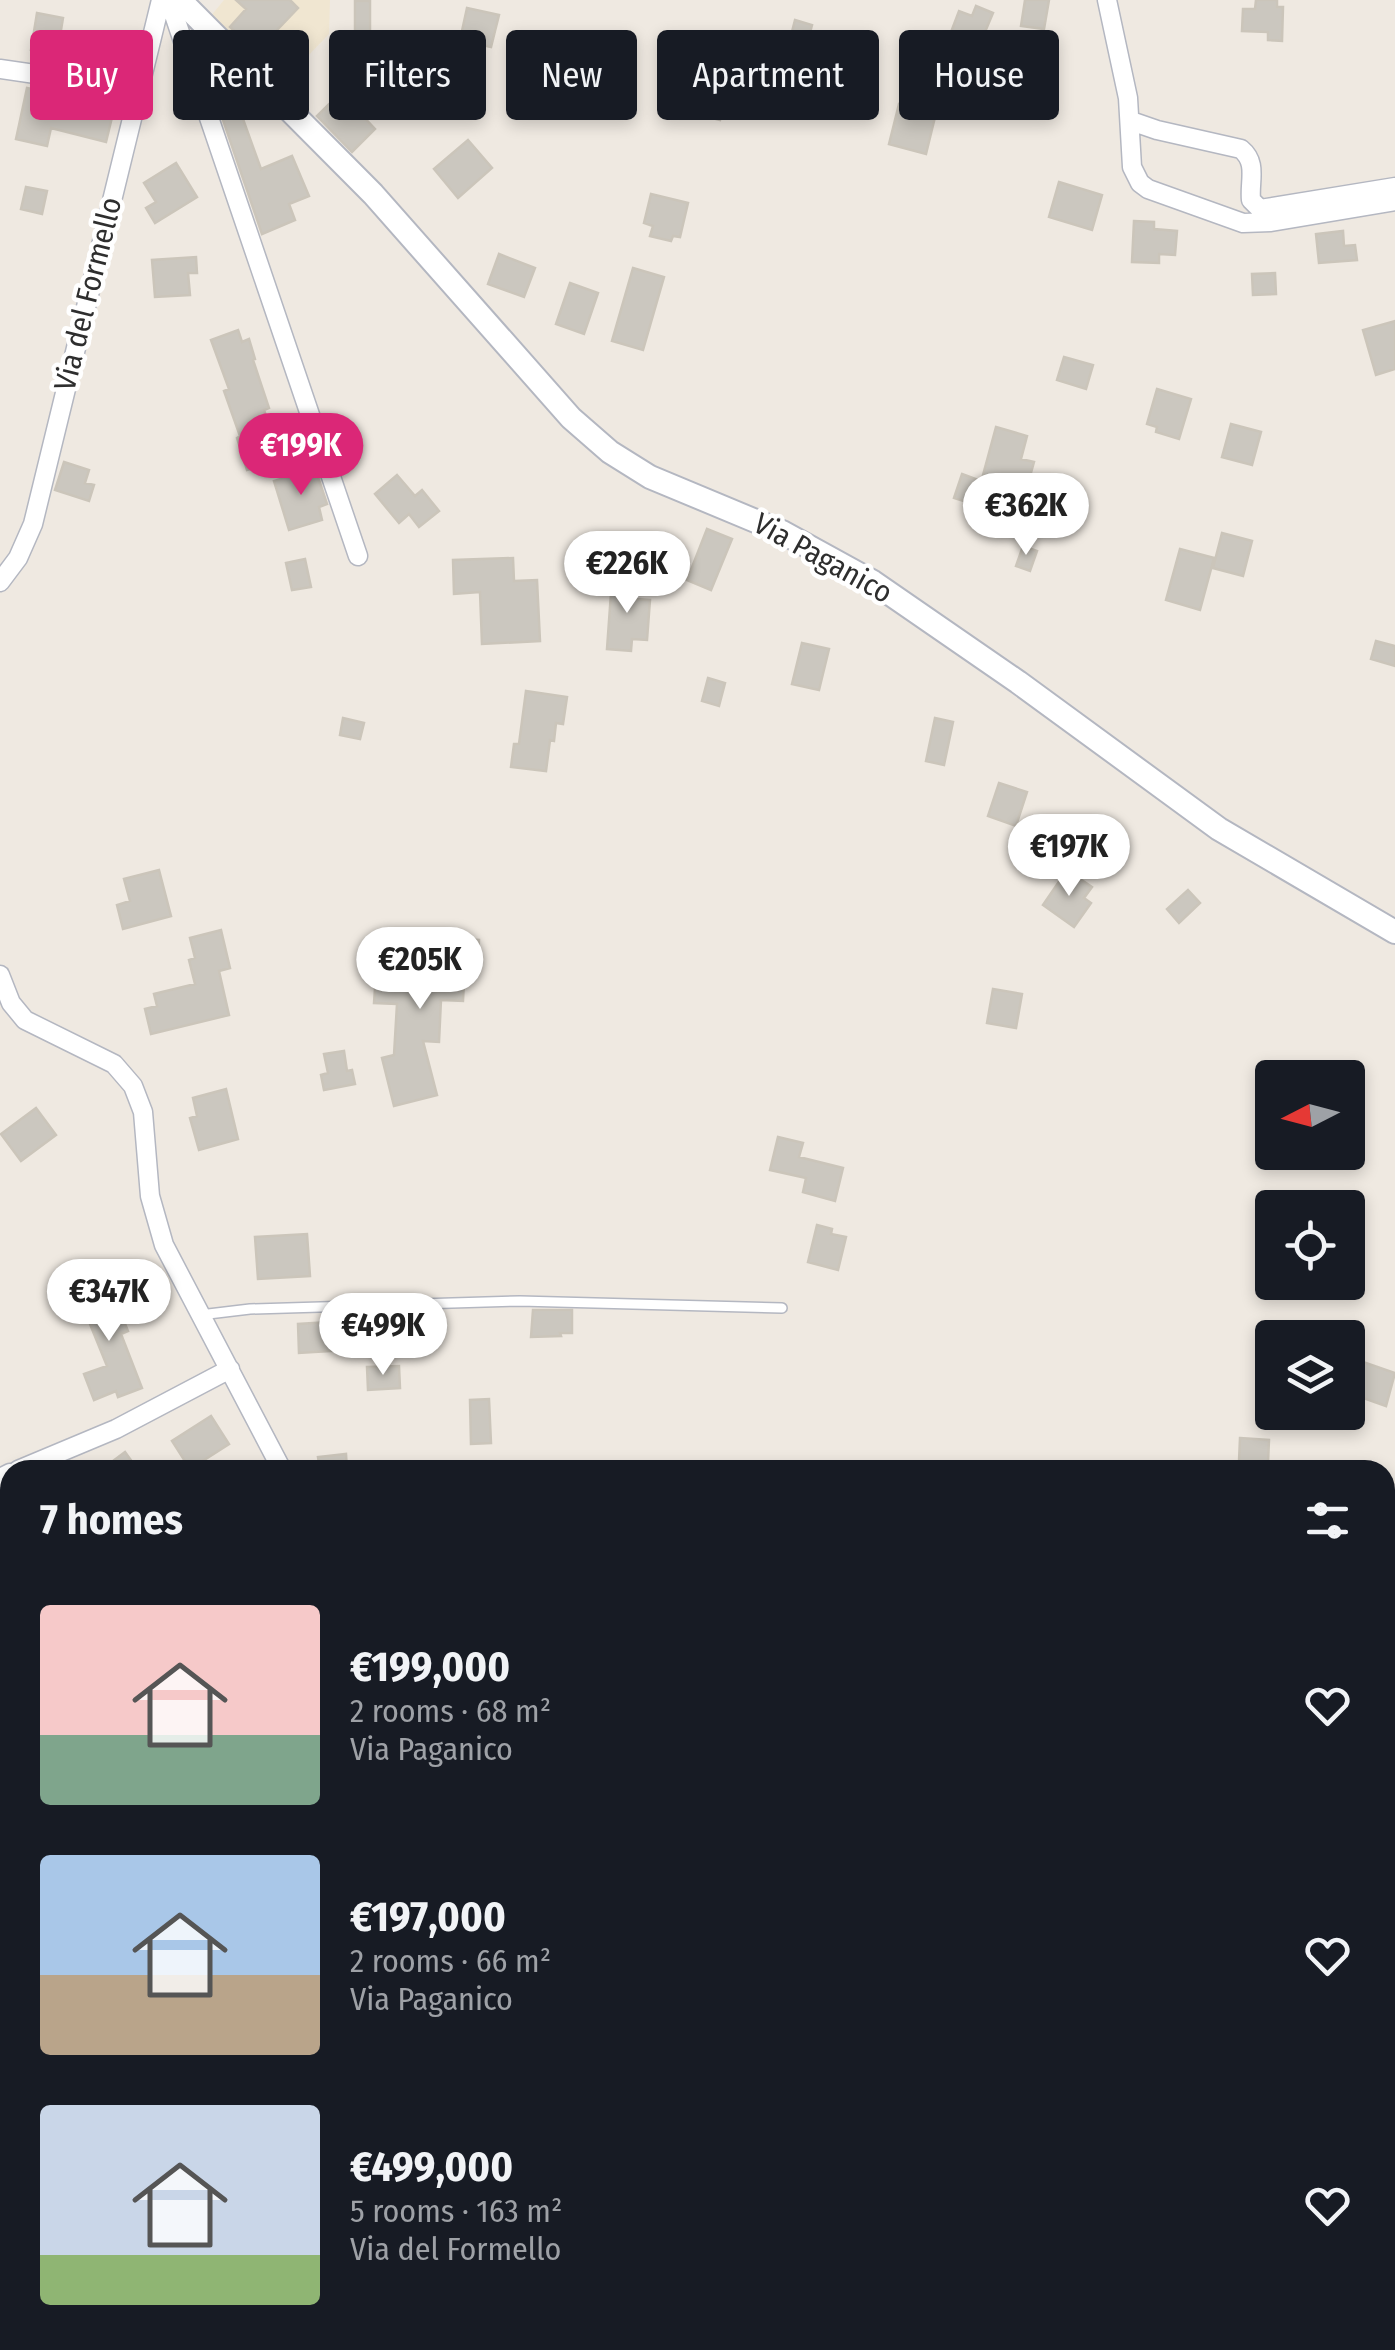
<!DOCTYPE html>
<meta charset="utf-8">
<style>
:root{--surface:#171b24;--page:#242831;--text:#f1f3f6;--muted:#9ea1a6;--accent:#db2777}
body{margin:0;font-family:"Fira Sans Condensed",sans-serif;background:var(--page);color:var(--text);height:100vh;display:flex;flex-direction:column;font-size:38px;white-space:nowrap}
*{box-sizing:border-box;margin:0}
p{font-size:32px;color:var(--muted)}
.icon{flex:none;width:55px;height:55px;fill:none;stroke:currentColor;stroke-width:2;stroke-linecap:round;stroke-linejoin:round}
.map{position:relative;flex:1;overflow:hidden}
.sheet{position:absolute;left:0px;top:1460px;width:1395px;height:890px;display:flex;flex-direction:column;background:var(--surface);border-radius:30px 30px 0 0;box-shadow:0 5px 15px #0003}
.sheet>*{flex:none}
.guide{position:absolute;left:30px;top:30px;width:1335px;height:90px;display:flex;gap:20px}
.needle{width:65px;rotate:264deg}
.buttons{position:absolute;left:1255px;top:1060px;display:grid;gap:20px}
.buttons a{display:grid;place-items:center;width:110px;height:110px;border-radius:10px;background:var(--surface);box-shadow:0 5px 15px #0003;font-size:50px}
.price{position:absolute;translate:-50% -85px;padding:0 22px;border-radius:35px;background:#fff;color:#222;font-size:32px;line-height:65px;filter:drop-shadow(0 2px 5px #0008)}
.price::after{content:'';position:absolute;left:50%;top:60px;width:30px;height:22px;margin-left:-15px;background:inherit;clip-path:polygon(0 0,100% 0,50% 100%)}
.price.active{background:var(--accent);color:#fff}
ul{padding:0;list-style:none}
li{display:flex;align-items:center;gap:30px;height:250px;padding:0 40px}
li span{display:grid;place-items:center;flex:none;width:280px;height:200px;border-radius:10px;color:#555}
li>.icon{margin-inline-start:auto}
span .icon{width:120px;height:120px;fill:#fffc;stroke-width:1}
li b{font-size:42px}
h2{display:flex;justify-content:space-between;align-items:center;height:120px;padding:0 40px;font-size:42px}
.pill{padding:0 35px;border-radius:10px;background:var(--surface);box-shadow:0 5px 15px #0003;font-size:35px;line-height:90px}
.pill.active{background:var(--accent);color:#fff}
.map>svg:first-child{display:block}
.education{fill:#f0e6d1}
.water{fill:url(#water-waves)}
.building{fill:#cbc7bf;stroke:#cbc5ba;stroke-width:2.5}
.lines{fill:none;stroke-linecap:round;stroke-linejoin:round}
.service-casing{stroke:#b4b7c1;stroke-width:12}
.minor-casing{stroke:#b4b7c1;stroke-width:21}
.tertiary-casing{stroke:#b4b7c1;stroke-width:26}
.service{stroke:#fff;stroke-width:9}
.minor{stroke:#fff;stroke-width:18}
.tertiary{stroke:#fff;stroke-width:22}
.labels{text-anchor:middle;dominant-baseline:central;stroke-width:9;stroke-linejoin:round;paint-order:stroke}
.street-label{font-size:30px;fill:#2e2e2e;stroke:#fff}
</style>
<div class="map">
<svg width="1395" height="2350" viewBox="0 0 1395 2350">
<defs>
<pattern id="water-waves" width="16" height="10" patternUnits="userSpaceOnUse" patternTransform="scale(2.5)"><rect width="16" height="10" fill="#75cff0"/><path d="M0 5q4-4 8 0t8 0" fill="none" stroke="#66b2ce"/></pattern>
</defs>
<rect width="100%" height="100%" fill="#efe9e1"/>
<path class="education" d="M 224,0 L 330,0 L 329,34 L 279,86 L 210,17 Z"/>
<path class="water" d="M 95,44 L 133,53 L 129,72 L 91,64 Z"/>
<path class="building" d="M 236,0 L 290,0 L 298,8 L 256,52 L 230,27 L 246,9 Z
M 1025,0 L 1049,0 L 1044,29 L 1021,26 Z
M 1256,0 L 1277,0 L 1277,7 L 1283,7 L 1282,41 L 1268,40 L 1268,32 L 1242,31 L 1243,9 L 1255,9 Z
M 355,1 L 370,1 L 370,32 L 355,32 Z
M 976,6 L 993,13 L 977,51 L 948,40 L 959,11 L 972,16 Z
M 467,8 L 499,15 L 491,47 L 460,40 Z
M 37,13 L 63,18 L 57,54 L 31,50 Z
M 795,20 L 812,25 L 803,59 L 786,55 Z
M 702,70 L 730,77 L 720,120 L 692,113 Z
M 810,78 L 838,85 L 833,106 L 804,100 Z
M 27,88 L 115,105 L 106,142 L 51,128 L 47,146 L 16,139 Z
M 329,104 L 356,109 L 375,129 L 352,152 L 317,116 Z
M 899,104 L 936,113 L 926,154 L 889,144 Z
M 239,108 L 261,169 L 292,156 L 309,196 L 289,204 L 295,220 L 262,234 L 221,114 Z
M 468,140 L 492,168 L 458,198 L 434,169 Z
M 176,163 L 197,197 L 155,223 L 146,208 L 156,202 L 144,183 Z
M 1059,182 L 1102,195 L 1092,230 L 1049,217 Z
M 26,187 L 47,191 L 42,214 L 21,209 Z
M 651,194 L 688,203 L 680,237 L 673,236 L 671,241 L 650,236 L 653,226 L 644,223 Z
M 1134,221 L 1154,222 L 1154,229 L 1177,231 L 1175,255 L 1159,254 L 1159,263 L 1132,262 Z
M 1343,231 L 1344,246 L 1355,245 L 1357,260 L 1319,263 L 1316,234 Z
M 499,254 L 535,268 L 524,297 L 488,284 Z
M 196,257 L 197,273 L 188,273 L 190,295 L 155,297 L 152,260 Z
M 633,268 L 664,277 L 643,350 L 612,341 Z
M 1275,273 L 1276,294 L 1253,295 L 1252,274 Z
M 570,283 L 598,293 L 584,334 L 556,324 Z
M 1395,321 L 1395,369 L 1376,375 L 1363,330 Z
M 238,330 L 242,342 L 249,339 L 255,359 L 253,360 L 269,408 L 264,410 L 281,460 L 247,470 L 237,438 L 240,436 L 224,391 L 229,389 L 211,340 Z
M 1064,357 L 1093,365 L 1086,389 L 1057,380 Z
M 1157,389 L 1191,399 L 1179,439 L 1156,432 L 1157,427 L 1147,424 Z
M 1231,424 L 1261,432 L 1252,465 L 1222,457 Z
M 996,427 L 1027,436 L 1021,459 L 1034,462 L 1027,487 L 983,475 Z
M 64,462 L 89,470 L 85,483 L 94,485 L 89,501 L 55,490 Z
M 315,468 L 327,504 L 319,507 L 322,520 L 289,530 L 274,481 Z
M 962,474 L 981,481 L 973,504 L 954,498 Z
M 397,475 L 415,496 L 422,490 L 439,511 L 419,527 L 409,514 L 399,523 L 375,494 Z
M 707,529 L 732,539 L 711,590 L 687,580 Z
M 1222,533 L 1252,541 L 1243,576 L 1213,568 Z
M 1023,546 L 1037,551 L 1030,571 L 1016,566 Z
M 1180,549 L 1214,558 L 1200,610 L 1166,600 Z
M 513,558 L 514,581 L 537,580 L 540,641 L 482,644 L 480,592 L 454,594 L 453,560 Z
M 305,559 L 311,587 L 292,590 L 286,563 Z
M 612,579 L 636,581 L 635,599 L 650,600 L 647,640 L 632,639 L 631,651 L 607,649 Z
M 1376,641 L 1395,646 L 1395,666 L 1371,659 Z
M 802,643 L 829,649 L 819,690 L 792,684 Z
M 708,678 L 725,683 L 719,706 L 702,701 Z
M 526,691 L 567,697 L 563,724 L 556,723 L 554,741 L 550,740 L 546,771 L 511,767 L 514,744 L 519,744 Z
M 343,718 L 364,723 L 360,739 L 340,735 Z
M 935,718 L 953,722 L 944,765 L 926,761 Z
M 999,783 L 1027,792 L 1016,826 L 988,816 Z
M 159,870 L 171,916 L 123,929 L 117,905 L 130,901 L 124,879 Z
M 1067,870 L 1092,887 L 1084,898 L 1091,903 L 1074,927 L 1043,905 Z
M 1188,890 L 1200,903 L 1179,923 L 1167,909 Z
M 221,930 L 230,968 L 219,971 L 229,1015 L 151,1034 L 145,1009 L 157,1006 L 154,994 L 195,984 L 189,960 L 195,958 L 190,938 Z
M 440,938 L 479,940 L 478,964 L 465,963 L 463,1001 L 441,1000 L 439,1042 L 423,1041 L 437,1095 L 394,1106 L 382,1058 L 394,1055 L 397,1004 L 374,1003 L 377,959 L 439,963 Z
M 993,989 L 1022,994 L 1016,1028 L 987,1023 Z
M 344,1051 L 347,1071 L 352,1070 L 355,1084 L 324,1090 L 321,1075 L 328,1073 L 324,1054 Z
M 226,1089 L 238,1139 L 199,1150 L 190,1118 L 197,1116 L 193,1098 Z
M 36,1108 L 56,1135 L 21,1161 L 1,1134 Z
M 778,1137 L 803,1143 L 799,1157 L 843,1168 L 835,1201 L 803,1192 L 806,1178 L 770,1170 Z
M 817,1225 L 832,1229 L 831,1234 L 846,1237 L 838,1270 L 808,1262 Z
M 307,1234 L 310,1276 L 258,1279 L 255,1237 Z
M 107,1280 L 128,1331 L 121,1334 L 142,1388 L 118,1397 L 116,1391 L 94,1400 L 84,1374 L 107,1366 L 77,1292 Z
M 533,1310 L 572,1310 L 572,1333 L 560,1333 L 561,1336 L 531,1337 Z
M 361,1320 L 363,1349 L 299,1353 L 298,1324 Z
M 1363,1362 L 1395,1373 L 1386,1406 L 1352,1394 Z
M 399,1366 L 400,1388 L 368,1390 L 367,1367 Z
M 489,1399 L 491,1443 L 471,1444 L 470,1400 Z
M 211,1416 L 229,1444 L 190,1469 L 172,1441 Z
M 1240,1438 L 1269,1440 L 1268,1463 L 1239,1461 Z
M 125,1452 L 138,1470 L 101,1470 Z
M 346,1454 L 347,1470 L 320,1470 L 318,1457 Z"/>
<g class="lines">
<defs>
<path id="service" d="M 200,1315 L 250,1309 L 520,1301 L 782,1308"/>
<path id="minor" d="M 169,0 L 358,556
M 1107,0 L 1128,98 L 1132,167 L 1140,183 L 1148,189 L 1243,223 L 1271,222 L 1395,201
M 0,69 L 138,89
M 1131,121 L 1157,130 L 1241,149 C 1258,163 1249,181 1251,200 L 1260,209 L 1395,187
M 0,582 L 18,558 L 33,524 L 161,0
M 0,975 L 11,1003 L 25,1020 L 114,1064 L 133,1086 L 143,1112 L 150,1196 L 164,1245 L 282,1470
M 18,1470 L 116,1429 L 230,1369
M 0,1478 L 10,1473
M 1385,1982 L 1395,1975
M 0,2075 L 10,2074
M 0,2287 L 10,2247
M 513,2340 L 514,2350
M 100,2350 L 106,2340"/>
<path id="tertiary" d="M 180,0 L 373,194 L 571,418 L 610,452 L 650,477 L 782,532 L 873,582 L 1018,682 L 1219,829 L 1395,932"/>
</defs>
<use href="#service" class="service-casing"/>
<use href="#minor" class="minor-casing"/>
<use href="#tertiary" class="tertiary-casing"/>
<use href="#service" class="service"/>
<use href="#minor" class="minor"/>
<use href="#tertiary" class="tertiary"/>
</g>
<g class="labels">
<g class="street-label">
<text transform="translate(88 294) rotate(-76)">Via del Formello</text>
<text transform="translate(823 558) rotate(29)">Via Paganico</text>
</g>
</g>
</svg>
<div class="buttons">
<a><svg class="needle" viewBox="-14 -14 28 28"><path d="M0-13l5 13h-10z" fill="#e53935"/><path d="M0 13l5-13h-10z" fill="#9ea1a6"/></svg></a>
<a><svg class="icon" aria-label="locate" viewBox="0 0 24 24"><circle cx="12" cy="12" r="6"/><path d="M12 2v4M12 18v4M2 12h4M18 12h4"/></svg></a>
<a><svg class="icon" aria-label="layers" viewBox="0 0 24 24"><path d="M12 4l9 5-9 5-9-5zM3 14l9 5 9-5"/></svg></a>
</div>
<b class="price active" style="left:301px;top:498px">€199K</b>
<b class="price" style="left:1026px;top:558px">€362K</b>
<b class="price" style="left:627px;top:616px">€226K</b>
<b class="price" style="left:1069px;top:899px">€197K</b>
<b class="price" style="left:420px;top:1012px">€205K</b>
<b class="price" style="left:109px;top:1344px">€347K</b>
<b class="price" style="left:383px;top:1378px">€499K</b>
<div class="guide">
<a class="pill active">Buy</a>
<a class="pill">Rent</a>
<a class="pill">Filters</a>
<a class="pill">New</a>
<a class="pill">Apartment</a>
<a class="pill">House</a>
</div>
<section class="sheet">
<h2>7 homes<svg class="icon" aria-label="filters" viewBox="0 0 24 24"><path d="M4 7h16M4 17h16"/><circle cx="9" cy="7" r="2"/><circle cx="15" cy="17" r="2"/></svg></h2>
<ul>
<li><span style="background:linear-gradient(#f6c9c9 65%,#7fa58c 0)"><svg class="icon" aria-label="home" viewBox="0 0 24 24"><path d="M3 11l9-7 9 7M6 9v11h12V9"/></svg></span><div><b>€199,000</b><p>2 rooms · 68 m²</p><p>Via Paganico</p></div><svg class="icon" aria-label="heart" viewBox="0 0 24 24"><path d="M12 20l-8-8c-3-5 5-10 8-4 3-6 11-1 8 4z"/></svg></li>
<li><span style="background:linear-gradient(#a9c7e8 60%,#b9a48a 0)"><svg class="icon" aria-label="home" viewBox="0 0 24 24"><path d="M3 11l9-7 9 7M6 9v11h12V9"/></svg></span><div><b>€197,000</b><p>2 rooms · 66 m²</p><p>Via Paganico</p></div><svg class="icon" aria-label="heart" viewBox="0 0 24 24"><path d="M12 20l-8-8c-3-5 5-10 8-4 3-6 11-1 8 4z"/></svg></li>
<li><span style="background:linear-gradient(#c9d6e8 75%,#8fb573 0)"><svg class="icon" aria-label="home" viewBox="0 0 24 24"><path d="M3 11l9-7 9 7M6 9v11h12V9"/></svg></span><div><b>€499,000</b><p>5 rooms · 163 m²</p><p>Via del Formello</p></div><svg class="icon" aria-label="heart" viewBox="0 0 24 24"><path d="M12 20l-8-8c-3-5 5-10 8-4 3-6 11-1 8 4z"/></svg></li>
</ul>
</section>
</div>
